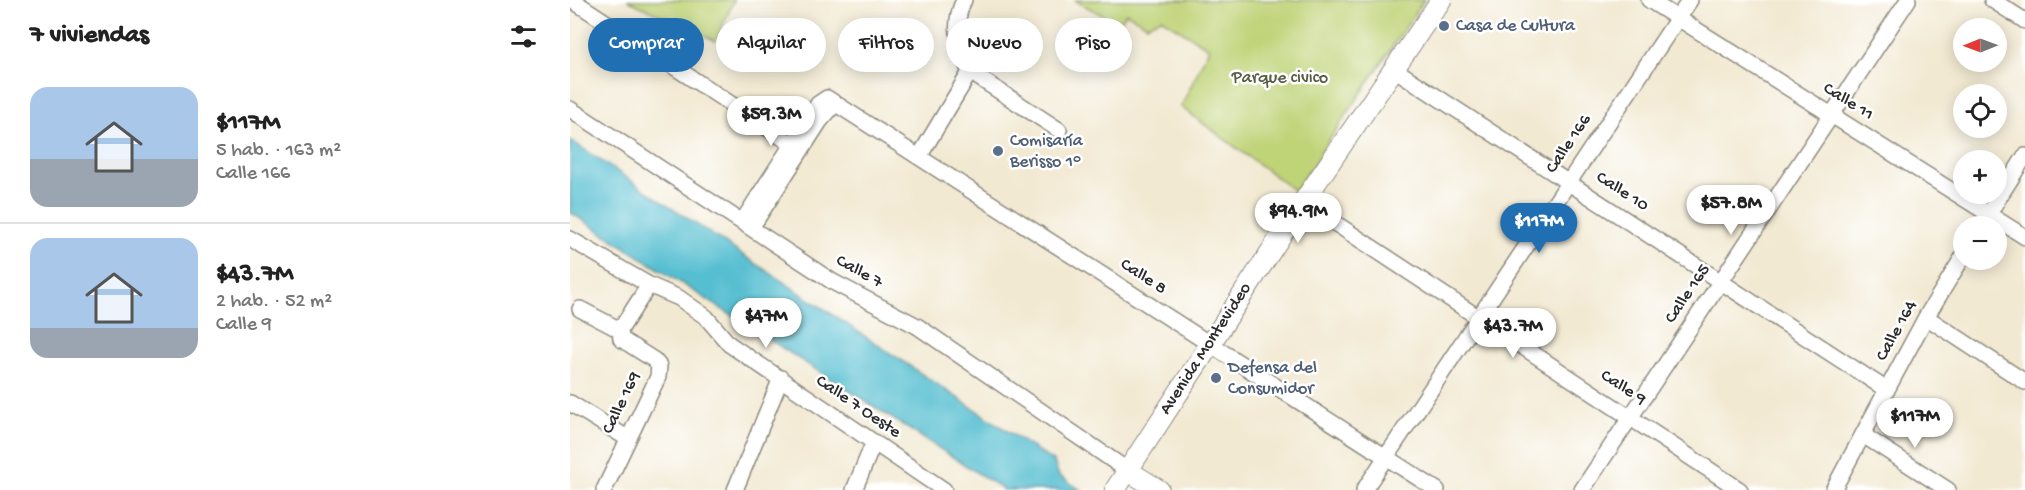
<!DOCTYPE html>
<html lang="es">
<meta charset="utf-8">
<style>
:root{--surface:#fff;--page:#f2f2f2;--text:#222;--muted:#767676;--line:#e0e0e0;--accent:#1f6fb2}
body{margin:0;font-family:"Gochi Hand",sans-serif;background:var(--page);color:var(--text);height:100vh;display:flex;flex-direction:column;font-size:22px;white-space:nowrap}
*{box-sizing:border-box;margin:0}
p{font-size:20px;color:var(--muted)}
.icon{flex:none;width:33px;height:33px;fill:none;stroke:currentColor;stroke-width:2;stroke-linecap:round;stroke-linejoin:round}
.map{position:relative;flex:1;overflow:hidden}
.details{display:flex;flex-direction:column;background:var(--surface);width:570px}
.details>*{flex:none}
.hud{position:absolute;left:18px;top:18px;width:570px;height:54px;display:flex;gap:12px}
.needle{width:39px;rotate:269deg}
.buttons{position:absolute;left:1383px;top:18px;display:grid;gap:12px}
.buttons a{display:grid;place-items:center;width:54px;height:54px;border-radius:50%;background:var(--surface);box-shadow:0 3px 15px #0003;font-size:30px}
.price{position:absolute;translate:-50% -51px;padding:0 14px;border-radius:21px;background:#fff;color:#222;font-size:20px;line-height:39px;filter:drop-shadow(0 2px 3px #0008)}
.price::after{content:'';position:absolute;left:50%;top:36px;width:18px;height:14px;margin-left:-9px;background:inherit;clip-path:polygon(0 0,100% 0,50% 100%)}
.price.current{background:var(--accent);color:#fff}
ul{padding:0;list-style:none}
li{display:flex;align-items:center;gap:18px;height:150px;padding:0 30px}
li+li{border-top:2px solid var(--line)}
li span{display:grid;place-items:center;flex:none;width:168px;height:120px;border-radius:18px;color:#555}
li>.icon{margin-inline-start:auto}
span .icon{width:72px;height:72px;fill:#fffc;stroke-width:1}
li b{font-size:26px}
h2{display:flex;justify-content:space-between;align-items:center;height:72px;padding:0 30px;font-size:26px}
.chip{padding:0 21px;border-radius:27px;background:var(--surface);box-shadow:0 3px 15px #0003;font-size:21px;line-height:54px}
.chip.current{background:var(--accent);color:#fff}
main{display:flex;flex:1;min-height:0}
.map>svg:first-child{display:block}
.green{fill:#bfd377;stroke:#757f51;stroke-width:1.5}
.water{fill:#54bed0;stroke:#40747e;stroke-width:1.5}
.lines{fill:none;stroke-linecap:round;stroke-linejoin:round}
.minor-casing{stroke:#8e8a7e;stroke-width:18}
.major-casing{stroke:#8e8a7e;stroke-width:22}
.minor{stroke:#fff;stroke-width:15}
.major{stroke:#fff;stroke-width:20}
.service-dot{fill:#5c6f8a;stroke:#fff;stroke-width:2}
.labels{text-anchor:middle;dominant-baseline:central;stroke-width:5;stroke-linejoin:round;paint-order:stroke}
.service-label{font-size:18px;fill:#4e5e75;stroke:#fff;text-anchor:start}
.park-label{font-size:18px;fill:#575d42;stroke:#fff}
.street-label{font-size:18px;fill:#2b2b2b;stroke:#fff}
</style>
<main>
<section class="details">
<h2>7 viviendas<svg class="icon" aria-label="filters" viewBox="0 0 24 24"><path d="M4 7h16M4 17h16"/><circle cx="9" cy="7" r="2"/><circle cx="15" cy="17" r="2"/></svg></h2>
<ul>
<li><span style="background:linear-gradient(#a9c7e8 60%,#9aa5b1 0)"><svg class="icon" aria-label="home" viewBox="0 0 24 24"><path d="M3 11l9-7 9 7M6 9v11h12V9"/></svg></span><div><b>$117M</b><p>5 hab. · 163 m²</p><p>Calle 166</p></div></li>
<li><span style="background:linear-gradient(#a9c7e8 75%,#9aa5b1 0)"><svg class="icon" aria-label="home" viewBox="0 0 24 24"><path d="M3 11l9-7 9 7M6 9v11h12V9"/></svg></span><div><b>$43.7M</b><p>2 hab. · 52 m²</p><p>Calle 9</p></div></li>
</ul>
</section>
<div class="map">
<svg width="1455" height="490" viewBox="0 0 1455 490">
<rect width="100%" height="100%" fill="#fff"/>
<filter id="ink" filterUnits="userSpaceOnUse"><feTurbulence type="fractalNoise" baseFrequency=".0167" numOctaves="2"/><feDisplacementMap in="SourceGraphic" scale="12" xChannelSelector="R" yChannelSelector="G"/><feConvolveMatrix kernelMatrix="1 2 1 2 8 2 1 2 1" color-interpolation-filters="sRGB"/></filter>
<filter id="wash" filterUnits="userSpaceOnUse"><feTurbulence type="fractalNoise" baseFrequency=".008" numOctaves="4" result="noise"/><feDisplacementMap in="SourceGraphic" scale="24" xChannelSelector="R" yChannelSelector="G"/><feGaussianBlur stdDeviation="1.35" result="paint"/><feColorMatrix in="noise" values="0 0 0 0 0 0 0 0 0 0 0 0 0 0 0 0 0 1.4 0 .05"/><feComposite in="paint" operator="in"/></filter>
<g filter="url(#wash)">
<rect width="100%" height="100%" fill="#f2e9d2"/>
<path class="green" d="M 57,0 L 164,0 L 146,41 Z
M 504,0 L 854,0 L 725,191 L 611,107 L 639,48 L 591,18 L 577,25 L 556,13 L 549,24 Z"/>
<path class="water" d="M 0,140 L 484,462 L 489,476 L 511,490 L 434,490 L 0,212 Z"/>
</g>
<g filter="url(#ink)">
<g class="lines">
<defs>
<path id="minor" d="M 2,0 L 222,144
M 1079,0 L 1455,237
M 1422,0 L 1455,21
M 824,69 L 1317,390
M 400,72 L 489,130
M 0,109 L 263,282 L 347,326 L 557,470
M 349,157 L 400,72 C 388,49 382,24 394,0
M 733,202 L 1170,490
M 172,222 L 248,104 L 257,98 L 867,490
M 1411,226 L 1455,156
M 181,228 L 250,121 L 265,104
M 0,239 L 79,285 L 109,298 L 136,317 L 159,344 L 374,490
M 10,309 L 50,330
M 1356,317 L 1455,382
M 0,403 L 57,438
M 1293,435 L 1378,490
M 34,490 L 88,377 L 89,366 L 84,360 L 51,339 L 50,330 L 79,285
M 165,490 L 211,378
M 284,490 L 304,442
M 794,490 L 1120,0
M 1012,490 L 1338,0
M 1263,490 L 1356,317 L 1394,255"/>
<path id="major" d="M 557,470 L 589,490
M 545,490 L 733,202 L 871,0"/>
</defs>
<use href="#minor" class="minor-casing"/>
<use href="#major" class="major-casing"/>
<use href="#minor" class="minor"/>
<use href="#major" class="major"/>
</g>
</g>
<g class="service-dot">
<circle cx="874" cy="26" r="6"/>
<circle cx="428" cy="151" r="6"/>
<circle cx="646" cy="378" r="6"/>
</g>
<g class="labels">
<g class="service-label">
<text x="886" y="26">Casa de Cultura</text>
<text x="440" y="141">Comisaría<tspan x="440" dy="21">Berisso 1°</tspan></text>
<text x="658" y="368">Defensa del<tspan x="658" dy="21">Consumidor</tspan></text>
</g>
<g class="park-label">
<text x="710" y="78">Parque civico</text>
</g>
<g class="street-label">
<text transform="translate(1278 102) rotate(32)">Calle 11</text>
<text transform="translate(999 144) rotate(-56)">Calle 166</text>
<text transform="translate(1052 192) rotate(33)">Calle 10</text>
<text transform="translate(289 272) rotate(29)">Calle 7</text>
<text transform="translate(573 277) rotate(33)">Calle 8</text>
<text transform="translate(1118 294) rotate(-56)">Calle 165</text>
<text transform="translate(1327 331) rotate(-61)">Calle 164</text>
<text transform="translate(636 349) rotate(-57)">Avenida Montevideo</text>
<text transform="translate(1053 388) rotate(33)">Calle 9</text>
<text transform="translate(52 403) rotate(-64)">Calle 169</text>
<text transform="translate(288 407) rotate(34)">Calle 7 Oeste</text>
</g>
</g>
</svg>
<div class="buttons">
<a><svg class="needle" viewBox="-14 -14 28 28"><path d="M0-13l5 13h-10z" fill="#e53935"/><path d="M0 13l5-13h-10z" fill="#767676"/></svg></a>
<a><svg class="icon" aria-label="locate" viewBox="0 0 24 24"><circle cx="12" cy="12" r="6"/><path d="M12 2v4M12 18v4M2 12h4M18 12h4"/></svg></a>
<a>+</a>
<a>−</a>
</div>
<b class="price" style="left:201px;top:147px">$59.3M</b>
<b class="price" style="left:1161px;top:236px">$57.8M</b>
<b class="price" style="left:728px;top:244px">$94.9M</b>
<b class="price current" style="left:969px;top:254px">$117M</b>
<b class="price" style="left:196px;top:349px">$47M</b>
<b class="price" style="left:943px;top:359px">$43.7M</b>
<b class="price" style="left:1345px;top:449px">$117M</b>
<div class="hud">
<a class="chip current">Comprar</a>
<a class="chip">Alquilar</a>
<a class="chip">Filtros</a>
<a class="chip">Nuevo</a>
<a class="chip">Piso</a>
</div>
</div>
</main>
